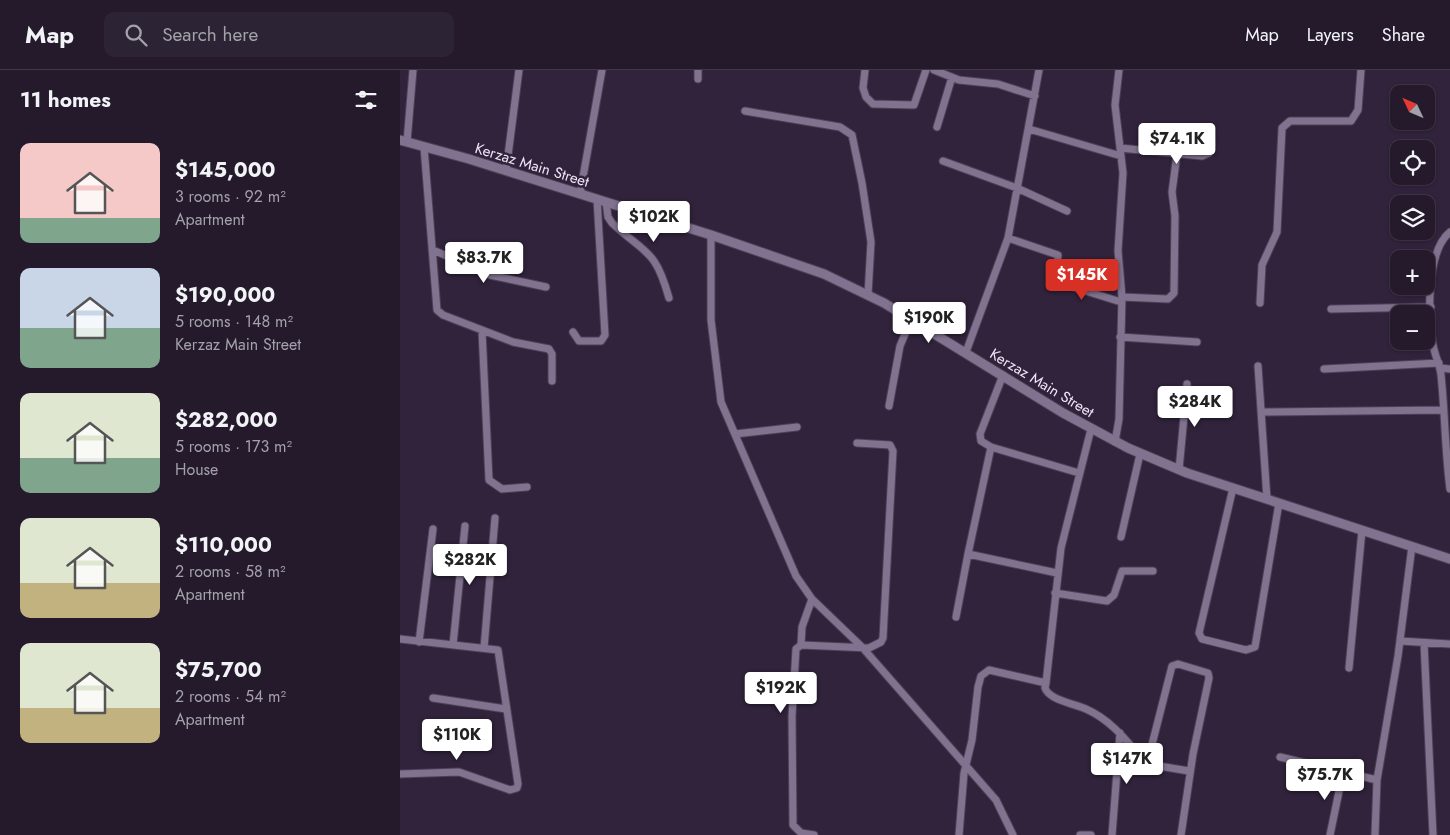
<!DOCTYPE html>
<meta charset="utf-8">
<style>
:root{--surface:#241a2c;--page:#2c2334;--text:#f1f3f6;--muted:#a3a1a9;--line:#413848;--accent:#d93025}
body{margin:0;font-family:Jost,sans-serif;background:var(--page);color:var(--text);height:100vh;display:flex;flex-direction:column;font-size:19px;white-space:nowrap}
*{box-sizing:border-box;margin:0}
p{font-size:16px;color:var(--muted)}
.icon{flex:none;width:28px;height:28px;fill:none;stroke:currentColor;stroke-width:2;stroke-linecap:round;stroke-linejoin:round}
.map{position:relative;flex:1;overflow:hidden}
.drawer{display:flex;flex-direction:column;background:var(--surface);width:400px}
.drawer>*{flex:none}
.needle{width:32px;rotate:314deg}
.tools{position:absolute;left:990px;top:15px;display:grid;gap:10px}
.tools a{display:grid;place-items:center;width:45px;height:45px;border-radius:10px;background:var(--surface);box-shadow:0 1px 4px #0004,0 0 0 1px var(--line);font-size:25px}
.price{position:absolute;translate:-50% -42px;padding:0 11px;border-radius:5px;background:#fff;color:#222;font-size:16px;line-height:32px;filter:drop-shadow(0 1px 2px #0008)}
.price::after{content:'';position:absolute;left:50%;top:30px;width:15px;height:11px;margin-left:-8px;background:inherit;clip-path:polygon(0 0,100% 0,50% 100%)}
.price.selected{background:var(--accent);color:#fff}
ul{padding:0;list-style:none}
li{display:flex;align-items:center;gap:15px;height:125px;padding:0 20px}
li span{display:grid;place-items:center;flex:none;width:140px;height:100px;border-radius:10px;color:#555}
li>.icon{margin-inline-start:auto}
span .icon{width:60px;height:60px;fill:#fffc;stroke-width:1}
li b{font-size:21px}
h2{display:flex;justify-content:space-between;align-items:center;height:60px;padding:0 20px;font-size:21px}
header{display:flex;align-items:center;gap:30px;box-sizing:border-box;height:70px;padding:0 25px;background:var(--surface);border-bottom:1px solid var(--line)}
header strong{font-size:24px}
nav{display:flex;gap:28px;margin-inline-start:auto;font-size:18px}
.search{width:350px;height:45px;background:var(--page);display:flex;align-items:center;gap:12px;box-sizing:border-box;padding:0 18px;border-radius:10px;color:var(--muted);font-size:19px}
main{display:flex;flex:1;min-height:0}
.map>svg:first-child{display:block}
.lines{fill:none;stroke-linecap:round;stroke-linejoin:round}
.minor-casing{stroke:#4c4155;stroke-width:9}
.tertiary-casing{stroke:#4c4155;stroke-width:11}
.minor{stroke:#81728f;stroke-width:7}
.tertiary{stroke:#81728f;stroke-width:9}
.labels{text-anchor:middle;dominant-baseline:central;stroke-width:5;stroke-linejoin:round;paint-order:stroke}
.street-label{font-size:15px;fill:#efe7f7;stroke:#30233b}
</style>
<header>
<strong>Map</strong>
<div class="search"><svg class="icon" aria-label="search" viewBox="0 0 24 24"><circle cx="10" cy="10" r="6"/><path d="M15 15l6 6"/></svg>Search here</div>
<nav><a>Map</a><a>Layers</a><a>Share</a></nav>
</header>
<main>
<section class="drawer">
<h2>11 homes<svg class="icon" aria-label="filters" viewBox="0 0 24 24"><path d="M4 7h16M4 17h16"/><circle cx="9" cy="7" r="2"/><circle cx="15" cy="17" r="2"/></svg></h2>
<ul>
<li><span style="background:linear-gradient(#f6c9c9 75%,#7fa58c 0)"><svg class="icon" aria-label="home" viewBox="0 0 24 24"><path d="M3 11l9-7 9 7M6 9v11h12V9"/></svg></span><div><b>$145,000</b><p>3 rooms · 92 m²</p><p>Apartment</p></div></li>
<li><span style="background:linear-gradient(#c9d6e8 60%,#7fa58c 0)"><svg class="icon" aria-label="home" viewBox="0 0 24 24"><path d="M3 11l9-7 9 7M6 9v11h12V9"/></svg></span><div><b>$190,000</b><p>5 rooms · 148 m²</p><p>Kerzaz Main Street</p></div></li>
<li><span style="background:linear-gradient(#dfe7d0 65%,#7fa58c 0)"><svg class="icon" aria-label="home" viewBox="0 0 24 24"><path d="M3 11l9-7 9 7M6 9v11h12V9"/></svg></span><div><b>$282,000</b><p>5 rooms · 173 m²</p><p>House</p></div></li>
<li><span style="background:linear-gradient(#dfe7d0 65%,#c2b280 0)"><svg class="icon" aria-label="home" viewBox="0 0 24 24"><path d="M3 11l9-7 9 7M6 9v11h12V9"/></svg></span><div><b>$110,000</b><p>2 rooms · 58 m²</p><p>Apartment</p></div></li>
<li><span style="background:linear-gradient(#dfe7d0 65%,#c2b280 0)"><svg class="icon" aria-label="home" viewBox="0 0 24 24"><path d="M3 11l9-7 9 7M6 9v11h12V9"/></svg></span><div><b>$75,700</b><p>2 rooms · 54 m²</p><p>Apartment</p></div></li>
</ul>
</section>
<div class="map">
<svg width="1050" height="765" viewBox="0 0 1050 765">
<rect width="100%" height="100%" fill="#30233b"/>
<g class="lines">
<defs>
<path id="minor" d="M 465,0 L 463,18 L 466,27 L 473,34 L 514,35 L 526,0
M 534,0 L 559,10 L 598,14 L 635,26
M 298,9 L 298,0
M 345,41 L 440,57 L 452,65 L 462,113 L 471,172 L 468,225
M 537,57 L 552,7
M 629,59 L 721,86
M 7,72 L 13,0
M 24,77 L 37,240 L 43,245 L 113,272 L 149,279 L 152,284 L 152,311
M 720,78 L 802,86 L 809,83 L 811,74
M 543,91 L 617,118 L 667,141
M 106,101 L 119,0
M 180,124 L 202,0
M 206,132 L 208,147 L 212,153 C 246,185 255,178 269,228
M 1050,162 C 1026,181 1028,247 1033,275 C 1035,286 1040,295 1041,305 C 1045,343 1045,381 1050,419
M 311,165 L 311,250 L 321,332 L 396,506 L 412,529 L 462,577 L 596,730 L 613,765
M 608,168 L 658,185 L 655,208 L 657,212 L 721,232
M 33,180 L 90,205 L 146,217
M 722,227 L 768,229 L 774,223 L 775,146 L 772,122 L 777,84
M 860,233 L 862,195 L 877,162 L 882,58 L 890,51 L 951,51 L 958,40 L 961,0
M 931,239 L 1031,237
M 82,261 L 89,410 L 102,419 L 127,417
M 173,262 L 179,271 L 201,271 L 205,265 L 197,129
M 720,267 L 797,272
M 566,282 L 608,168 L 639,0
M 858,296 L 867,429
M 1040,298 L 1050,299
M 924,299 L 1039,293
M 603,305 L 580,364 L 581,371 L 591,377 L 679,403
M 489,336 L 500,276 L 511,250
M 861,342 L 1043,340
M 335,364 L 397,357
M 715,372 L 719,349 L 722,227 L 718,181 L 723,103 L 715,35 L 719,0
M 779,400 L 787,314
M 833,418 L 799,563 L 802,569 L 846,580 L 855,577 L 879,433
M 721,467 L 740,384
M 568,484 L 591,377
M 655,523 L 707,531 L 714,525 L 722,501 L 753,501
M 556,547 L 568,484 L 657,503
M 0,569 L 98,580 L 118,714 L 117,718 L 110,720 L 59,702 L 0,704
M 1000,571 L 1050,574
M 19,572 L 33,459
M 1024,573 L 1033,765
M 53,575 L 65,456
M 401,575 L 402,557 L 412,529
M 84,578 L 95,448
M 949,598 L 962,460
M 646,613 L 661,478 L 691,359
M 33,628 L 106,639
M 880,687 L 977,710
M 747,694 L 772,596 L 778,594 L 808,603 L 809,608 L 793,684 L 781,765
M 414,765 L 401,763 L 393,755 L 392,646 L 396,579 L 401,575 L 469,578 L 481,572 L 483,568 L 493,381 L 490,375 L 457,373
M 559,765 L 564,703 L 572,670 L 578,617 L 581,606 L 589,600 L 646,613 L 645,618 C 649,630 675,634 686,639 C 713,651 728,673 747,694 L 789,701
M 680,765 L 691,765
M 712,765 L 720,663
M 930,765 L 943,702
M 975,765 L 977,710 L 998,586 L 1012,476"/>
<path id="tertiary" d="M 0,70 L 69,89 L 311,165 L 424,204 L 484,233 L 663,343 L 728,378 L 787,403 L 1050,489"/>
</defs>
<use href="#minor" class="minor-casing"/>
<use href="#tertiary" class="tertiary-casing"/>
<use href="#minor" class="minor"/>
<use href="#tertiary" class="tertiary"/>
</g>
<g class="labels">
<g class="street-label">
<text transform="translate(132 95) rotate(17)">Kerzaz Main Street</text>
<text transform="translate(642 313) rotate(31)">Kerzaz Main Street</text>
</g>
</g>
</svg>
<div class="tools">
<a><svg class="needle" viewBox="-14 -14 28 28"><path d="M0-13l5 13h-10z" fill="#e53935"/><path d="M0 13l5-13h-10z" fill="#a3a1a9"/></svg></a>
<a><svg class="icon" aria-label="locate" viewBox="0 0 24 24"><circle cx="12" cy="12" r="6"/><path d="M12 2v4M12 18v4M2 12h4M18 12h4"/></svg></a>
<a><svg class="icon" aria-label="layers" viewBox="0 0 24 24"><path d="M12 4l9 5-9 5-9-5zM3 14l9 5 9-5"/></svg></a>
<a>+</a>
<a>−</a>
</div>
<b class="price" style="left:777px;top:95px">$74.1K</b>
<b class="price" style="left:254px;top:173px">$102K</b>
<b class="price" style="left:84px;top:214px">$83.7K</b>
<b class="price selected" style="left:682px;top:231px">$145K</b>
<b class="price" style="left:529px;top:274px">$190K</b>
<b class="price" style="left:795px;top:358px">$284K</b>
<b class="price" style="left:70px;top:516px">$282K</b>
<b class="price" style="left:381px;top:644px">$192K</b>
<b class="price" style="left:57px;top:691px">$110K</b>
<b class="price" style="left:727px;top:715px">$147K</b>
<b class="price" style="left:925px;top:731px">$75.7K</b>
</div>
</main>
